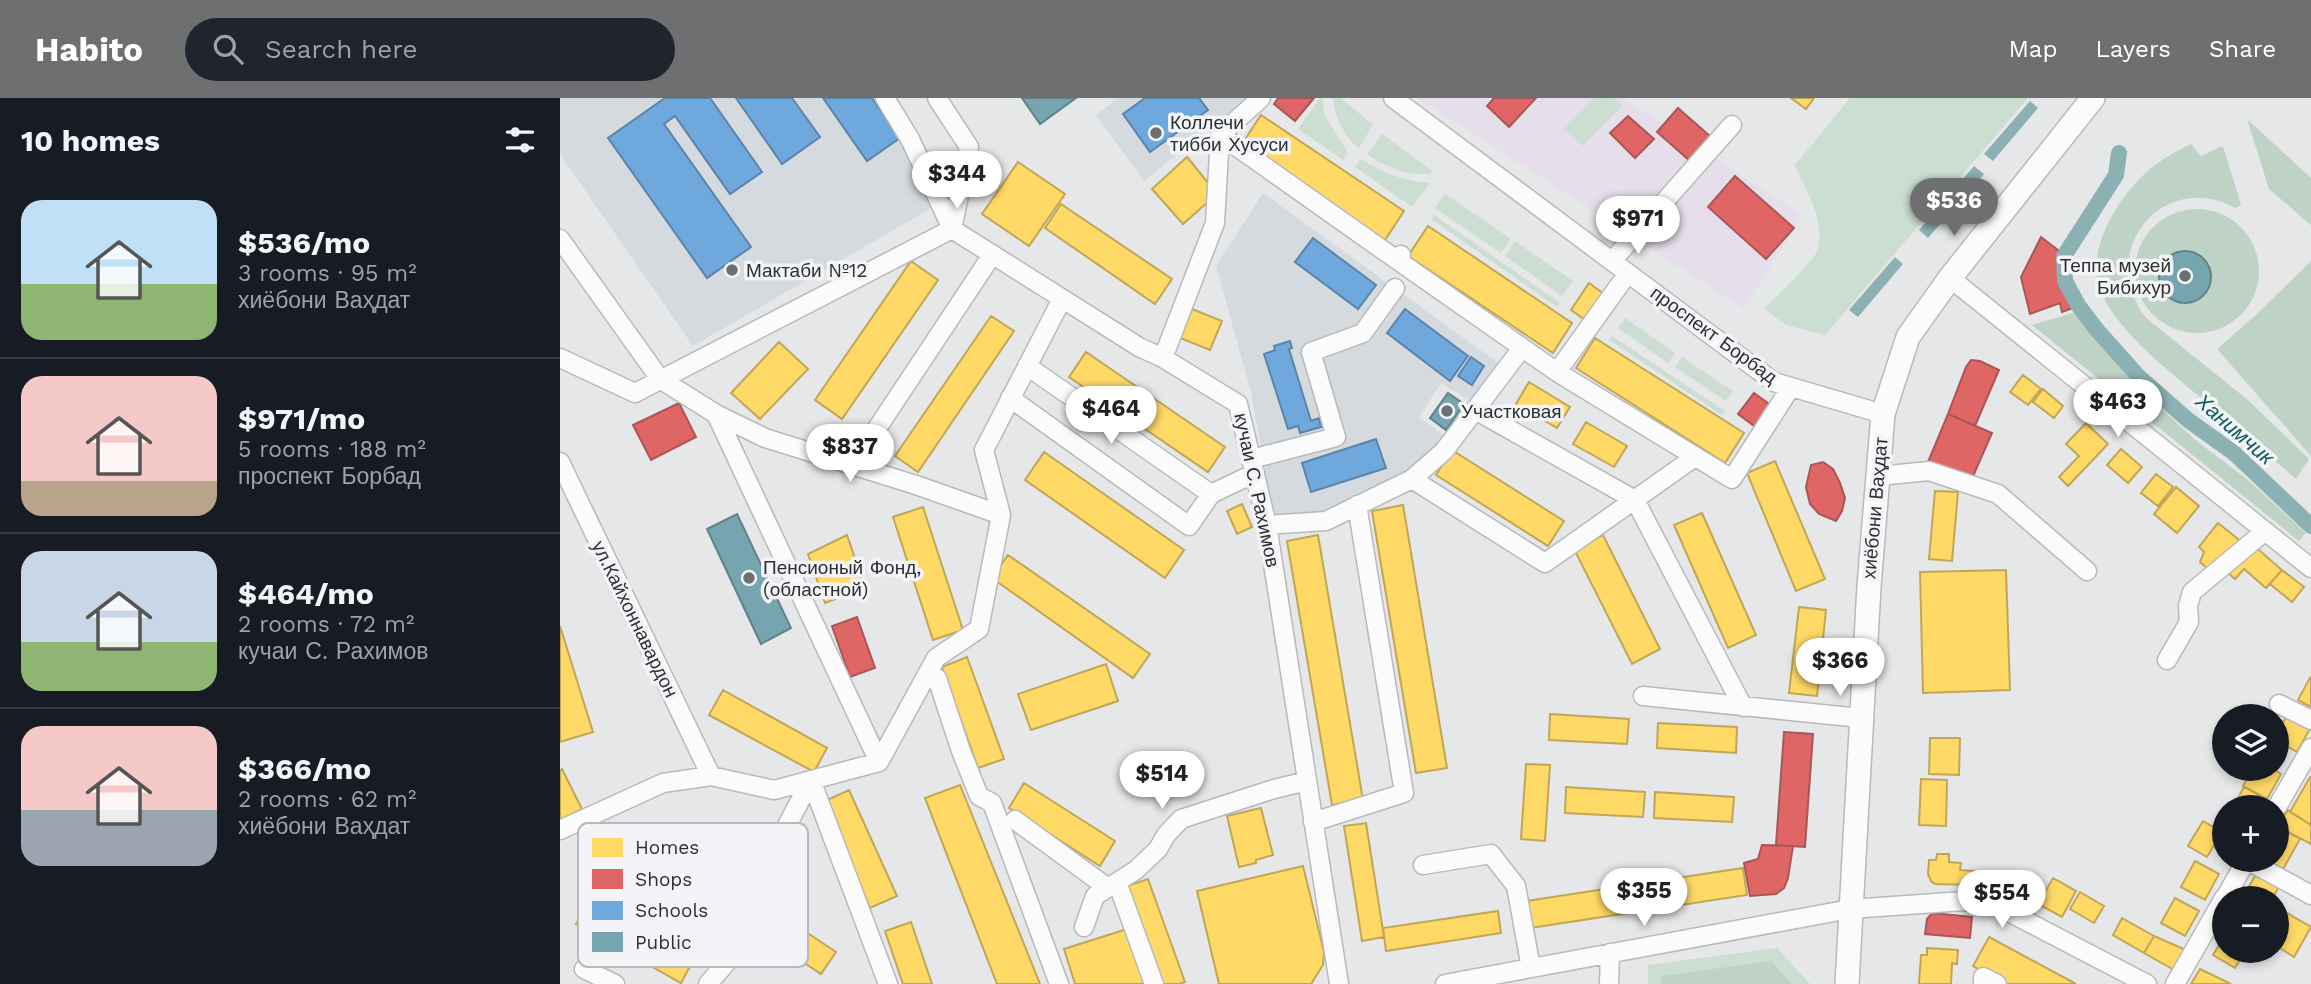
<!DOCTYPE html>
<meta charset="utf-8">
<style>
:root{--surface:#171b24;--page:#20242c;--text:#f1f3f6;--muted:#9ea1a6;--line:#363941;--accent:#6e6f71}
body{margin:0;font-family:"Work Sans",sans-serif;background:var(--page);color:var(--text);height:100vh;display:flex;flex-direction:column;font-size:26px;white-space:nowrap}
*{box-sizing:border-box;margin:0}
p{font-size:23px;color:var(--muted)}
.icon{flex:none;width:38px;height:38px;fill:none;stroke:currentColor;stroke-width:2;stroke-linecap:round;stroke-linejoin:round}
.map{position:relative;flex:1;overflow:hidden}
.sheet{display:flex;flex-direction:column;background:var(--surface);width:560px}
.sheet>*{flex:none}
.fabs{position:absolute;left:1652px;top:606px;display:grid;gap:14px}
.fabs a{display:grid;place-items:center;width:77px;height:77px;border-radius:50%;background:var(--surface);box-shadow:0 4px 10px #0003;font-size:35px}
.price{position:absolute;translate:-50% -60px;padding:0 16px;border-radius:24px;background:#fff;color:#222;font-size:23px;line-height:46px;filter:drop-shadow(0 2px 4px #0008)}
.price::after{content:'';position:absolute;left:50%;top:42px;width:21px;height:16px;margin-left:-10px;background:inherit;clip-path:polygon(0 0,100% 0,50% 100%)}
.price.selected{background:var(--accent);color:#fff}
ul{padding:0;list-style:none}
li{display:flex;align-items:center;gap:21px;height:175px;padding:0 21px}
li+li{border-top:2px solid var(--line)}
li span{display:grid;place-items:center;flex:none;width:196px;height:140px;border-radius:21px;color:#555}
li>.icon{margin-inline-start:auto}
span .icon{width:84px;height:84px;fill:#fffc;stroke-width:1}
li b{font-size:30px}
h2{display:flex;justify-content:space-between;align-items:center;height:84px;padding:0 21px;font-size:30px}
header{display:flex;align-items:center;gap:42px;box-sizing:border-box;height:98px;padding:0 35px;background:var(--accent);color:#fff}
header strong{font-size:33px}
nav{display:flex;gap:38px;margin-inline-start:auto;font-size:24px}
.search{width:490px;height:63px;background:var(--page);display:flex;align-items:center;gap:18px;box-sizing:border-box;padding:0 24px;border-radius:38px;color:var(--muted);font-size:26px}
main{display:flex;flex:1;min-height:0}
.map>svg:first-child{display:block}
.commercial{fill:#e6deea}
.built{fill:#d5dadf}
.green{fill:#ccddd1}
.forest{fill:#bed3c5}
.water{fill:#8cb1b3}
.homes{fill:#ffd966;stroke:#c0a656;stroke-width:2}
.shops{fill:#e06666;stroke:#ab5656;stroke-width:2}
.schools{fill:#6fa8dc;stroke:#5c84a8;stroke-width:2}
.public{fill:#76a5af;stroke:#608289;stroke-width:2}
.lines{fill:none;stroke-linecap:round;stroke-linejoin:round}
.canal{stroke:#8cb1b3;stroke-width:16}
.minor-casing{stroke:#b8b9ba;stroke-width:21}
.major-casing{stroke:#b8b9ba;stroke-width:26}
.minor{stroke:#fbfbfc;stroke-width:18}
.major{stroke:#fbfbfc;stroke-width:23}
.poi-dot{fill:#6e6f71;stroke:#f2f4f7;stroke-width:2.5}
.labels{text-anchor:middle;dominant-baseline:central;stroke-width:7;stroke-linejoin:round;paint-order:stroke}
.poi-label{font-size:19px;fill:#2e2f30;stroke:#f2f4f7;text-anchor:start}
.street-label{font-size:19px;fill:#2e2f30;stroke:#f2f4f7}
.water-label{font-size:21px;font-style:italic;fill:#105b5e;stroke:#f2f4f7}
.key{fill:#f2f4f7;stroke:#b7b9bb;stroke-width:2}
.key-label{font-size:19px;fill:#2e2f30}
</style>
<header>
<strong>Habito</strong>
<div class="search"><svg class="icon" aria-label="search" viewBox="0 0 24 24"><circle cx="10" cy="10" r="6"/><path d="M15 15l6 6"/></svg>Search here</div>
<nav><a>Map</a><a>Layers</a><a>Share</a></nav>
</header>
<main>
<section class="sheet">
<h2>10 homes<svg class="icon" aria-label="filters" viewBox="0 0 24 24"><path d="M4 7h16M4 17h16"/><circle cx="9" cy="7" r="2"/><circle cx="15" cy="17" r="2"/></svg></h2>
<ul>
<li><span style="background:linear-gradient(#bfe0f5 60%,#8fb573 0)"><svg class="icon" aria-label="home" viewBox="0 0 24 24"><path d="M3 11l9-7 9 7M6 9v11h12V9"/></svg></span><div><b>$536/mo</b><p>3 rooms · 95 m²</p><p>хиёбони Ваҳдат</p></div></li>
<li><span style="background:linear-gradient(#f6c9c9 75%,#b9a48a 0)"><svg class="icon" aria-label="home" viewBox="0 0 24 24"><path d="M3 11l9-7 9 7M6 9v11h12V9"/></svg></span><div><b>$971/mo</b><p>5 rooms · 188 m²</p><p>проспект Борбад</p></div></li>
<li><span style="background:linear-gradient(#c9d6e8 65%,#8fb573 0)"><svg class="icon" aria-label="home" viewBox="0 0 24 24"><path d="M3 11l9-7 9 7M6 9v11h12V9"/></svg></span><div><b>$464/mo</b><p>2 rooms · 72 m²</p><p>кучаи С. Рахимов</p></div></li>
<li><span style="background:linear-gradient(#f6c9c9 60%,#9aa5b1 0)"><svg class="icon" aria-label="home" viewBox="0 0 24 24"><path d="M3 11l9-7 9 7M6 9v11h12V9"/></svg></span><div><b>$366/mo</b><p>2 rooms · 62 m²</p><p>хиёбони Ваҳдат</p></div></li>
</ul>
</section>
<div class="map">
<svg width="1751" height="886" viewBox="0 0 1751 886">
<rect width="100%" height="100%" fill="#e6e7e9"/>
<path class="commercial" d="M 858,0 L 1063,0 L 1242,117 L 1184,211 Z"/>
<path class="built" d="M 0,0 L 337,0 L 394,97 L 133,248 L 0,56 Z
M 558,0 L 687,0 L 584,83 L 536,17 Z
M 703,95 L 941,267 L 914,305 L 881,285 L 859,319 L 885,338 L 857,368 L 765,417 L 714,421 L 691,294 L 656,168 Z"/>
<path class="green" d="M 760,0 L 762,0 L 765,18 L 788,55 L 783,62 L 738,31 Z
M 773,0 L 781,0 L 813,27 L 799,50 C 782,37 776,20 773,0 Z
M 1034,0 L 1054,0 L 1063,8 L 1023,48 L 1003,31 Z
M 1290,0 L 1468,0 L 1265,237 L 1226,227 L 1204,211 C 1214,200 1252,165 1256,155 C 1268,126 1246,93 1235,67 Z
M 822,36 L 874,74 C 854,81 823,68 807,56 Z
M 801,61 C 822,75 844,83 870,85 L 852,109 L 795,69 Z
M 885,96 L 951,141 L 941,155 L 875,110 Z
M 874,117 L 1000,205 L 997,209 L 871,121 Z
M 955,143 L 1013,183 L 1002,198 L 945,158 Z
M 1065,220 L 1115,255 L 1108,265 L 1058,230 Z
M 1052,238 L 1165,313 L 1162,317 L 1049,242 Z
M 1122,259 L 1173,293 L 1166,303 L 1115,269 Z
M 1217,850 L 1250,886 L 1088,886 L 1088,867 Z"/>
<path class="forest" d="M 1687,21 L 1751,80 L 1751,127 L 1709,91 Z
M 1631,46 L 1641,58 L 1663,48 L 1681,107 L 1675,110 C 1604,71 1535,152 1586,220 L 1688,302 L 1749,361 L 1736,381 C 1706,355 1676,330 1646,304 C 1613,276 1551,230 1539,187 C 1532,162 1541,137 1553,116 C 1574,81 1595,63 1631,46 Z
M1575 173a62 62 0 1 1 124 0a62 62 0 1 1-124 0Z
M 1751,163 L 1751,358 L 1657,251 L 1698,215 Z
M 1516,214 L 1567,278 L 1634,341 L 1688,382 L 1746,435 L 1739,443 L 1472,227 Z
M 1211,863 L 1232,886 L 1101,886 L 1102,878 Z"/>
<path class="water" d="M 1470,3 L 1478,10 L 1433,63 L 1424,56 Z
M 1414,68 L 1424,76 L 1368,140 L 1359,132 Z
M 1335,159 L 1343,166 L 1298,219 L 1289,212 Z"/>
<path class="homes" d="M 1231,0 L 1254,0 L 1246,11 Z
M 701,17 L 844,113 L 823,145 L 680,49 Z
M 627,59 L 657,96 L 623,126 L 592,91 Z
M 458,64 L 505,96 L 469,148 L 422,116 Z
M 501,106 L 612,181 L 595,206 L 485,130 Z
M 868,128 L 1012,225 L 993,255 L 848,158 Z
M 351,163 L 378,182 L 282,321 L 255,302 Z
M 1029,185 L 1044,196 L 1025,222 L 1011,212 Z
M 632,211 L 662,223 L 650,252 L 620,240 Z
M 431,218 L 454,233 L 358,374 L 335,358 Z
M 1035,240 L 1184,335 L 1165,365 L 1016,270 Z
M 219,244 L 248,271 L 200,321 L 171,295 Z
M 526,254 L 665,349 L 648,374 L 509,279 Z
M 1463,277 L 1481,291 L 1468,307 L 1450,294 Z
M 969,284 L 1010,309 L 997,330 L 956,306 Z
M 1483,291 L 1503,308 L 1494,320 L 1473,304 Z
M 1026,324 L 1067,348 L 1054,369 L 1013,346 Z
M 1526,325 L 1548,346 L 1508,388 L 1499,379 L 1519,358 L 1506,346 Z
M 1561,351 L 1582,369 L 1568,385 L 1547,367 Z
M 892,352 L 1004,423 L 988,448 L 876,377 Z
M 484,354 L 624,452 L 605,480 L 465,382 Z
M 1215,363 L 1265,481 L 1236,493 L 1187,375 Z
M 1596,376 L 1613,389 L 1598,408 L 1581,395 Z
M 1616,389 L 1639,408 L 1617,435 L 1594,416 Z
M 1375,393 L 1398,394 L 1392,463 L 1369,461 Z
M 682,406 L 692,429 L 677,436 L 667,413 Z
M 843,407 L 887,670 L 856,675 L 812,413 Z
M 363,409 L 403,532 L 373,542 L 333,419 Z
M 1142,415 L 1196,537 L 1168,550 L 1114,427 Z
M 1658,425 L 1683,445 L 1647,470 L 1640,464 L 1644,454 L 1639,449 Z
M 287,437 L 305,490 L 265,505 L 248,456 Z
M 758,437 L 803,702 L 772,707 L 727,443 Z
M 1043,437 L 1100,551 L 1072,566 L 1014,451 Z
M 1692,446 L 1722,472 L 1706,490 L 1684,471 L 1675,481 L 1668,475 Z
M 448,457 L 590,556 L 573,580 L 432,480 Z
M 1446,472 L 1450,592 L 1363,595 L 1360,474 Z
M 1722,472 L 1744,489 L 1732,504 L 1710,486 Z
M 1239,509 L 1266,512 L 1257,598 L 1229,595 Z
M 0,528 L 33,634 L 0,644 Z
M 407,559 L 444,661 L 418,670 L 382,569 Z
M 546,566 L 558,603 L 471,632 L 458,596 Z
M 1751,578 L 1751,609 L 1738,602 Z
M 163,592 L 267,650 L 254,674 L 149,617 Z
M 990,616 L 1069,621 L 1067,646 L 989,642 Z
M 1728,616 L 1751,629 L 1737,654 L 1717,643 L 1717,635 Z
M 1098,625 L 1177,629 L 1176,655 L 1097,650 Z
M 1370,640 L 1400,640 L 1399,677 L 1369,676 Z
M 966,666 L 990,667 L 985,743 L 961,741 Z
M 1693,670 L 1711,670 L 1721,676 L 1707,701 L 1683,688 Z
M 2,671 L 22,711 L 0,722 L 0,672 Z
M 1750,679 L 1751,679 L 1751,727 L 1730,714 Z
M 1361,681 L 1387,682 L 1386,728 L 1359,727 Z
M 464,685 L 555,743 L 540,768 L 449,710 Z
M 400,687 L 480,886 L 437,886 L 365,700 Z
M 1006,689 L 1085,694 L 1083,719 L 1005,715 Z
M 1684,689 L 1707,702 L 1704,709 L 1673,709 Z
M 289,692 L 337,798 L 310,810 L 263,704 Z
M 1095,694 L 1174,699 L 1172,724 L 1094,720 Z
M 701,710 L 713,757 L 696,762 L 696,765 L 679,769 L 667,718 Z
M 1728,712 L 1751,727 L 1751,746 L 1717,728 Z
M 1643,723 L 1662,734 L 1647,759 L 1628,748 Z
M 806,725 L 824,839 L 802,843 L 784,728 Z
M 1717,728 L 1740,741 L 1723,771 L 1706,761 L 1717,761 Z
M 1377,756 L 1389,756 L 1389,764 L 1401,765 L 1400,772 L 1414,773 L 1413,787 L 1375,786 L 1371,783 L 1368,776 L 1369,762 L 1376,762 Z
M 1635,763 L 1659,776 L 1645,802 L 1621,789 Z
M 743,768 L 764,854 L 763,867 L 751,886 L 659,886 L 637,793 Z
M 1183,770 L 1187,797 L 970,830 L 966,803 Z
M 1698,773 L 1720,786 L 1713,800 L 1693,800 L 1685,795 Z
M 1493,780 L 1516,793 L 1502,819 L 1478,806 Z
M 588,781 L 625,884 L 619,886 L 599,886 L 564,789 Z
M 180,790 L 276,854 L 261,876 L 165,812 Z
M 1520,794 L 1544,808 L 1534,825 L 1510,811 Z
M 1615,800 L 1639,813 L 1625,838 L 1601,825 Z
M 29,804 L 133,863 L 121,885 L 16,826 Z
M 1717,809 L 1751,829 L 1734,859 L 1717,848 Z
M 938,813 L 941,835 L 826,853 L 823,830 Z
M 1562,820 L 1594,838 L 1584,855 L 1553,837 Z
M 351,824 L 372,886 L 343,886 L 325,833 Z
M 567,831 L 584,886 L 515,886 L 504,851 Z
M 1594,838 L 1626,852 L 1614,872 L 1584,855 Z
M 1429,839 L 1516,886 L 1445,886 L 1413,868 Z
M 1664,839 L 1664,852 L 1686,852 L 1675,870 L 1653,857 Z
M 1367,850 L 1398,852 L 1397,866 L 1392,865 L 1391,886 L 1359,886 L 1361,857 L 1367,857 Z
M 1640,871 L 1671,886 L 1631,886 Z"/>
<path class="shops" d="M 718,0 L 754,0 L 735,23 L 714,6 Z
M 934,0 L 976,0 L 949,29 L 927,8 Z
M 1118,10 L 1151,39 L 1130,63 L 1097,34 Z
M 1068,18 L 1094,41 L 1075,60 L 1050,35 Z
M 1175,78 L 1234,130 L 1206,161 L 1148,109 Z
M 1481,139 L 1503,156 L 1503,183 L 1516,209 L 1502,214 L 1500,205 L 1470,216 L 1461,179 Z
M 1411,262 L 1420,263 L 1439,272 L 1415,328 L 1388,316 L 1406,269 Z
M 1194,295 L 1212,308 L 1197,330 L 1178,316 Z
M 119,305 L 136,339 L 91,362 L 73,327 Z
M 1388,316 L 1432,335 L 1411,383 L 1368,364 Z
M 1263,364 L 1273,371 L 1280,385 L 1285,400 L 1282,413 L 1276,423 L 1259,416 L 1250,406 L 1246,389 L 1251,367 Z
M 297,519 L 315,570 L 290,579 L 272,528 Z
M 1224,634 L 1253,636 L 1245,749 L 1216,747 Z
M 1202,747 L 1233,748 L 1228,780 L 1224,790 L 1216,796 L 1190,798 L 1184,765 L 1198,761 Z
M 1372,815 L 1412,819 L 1410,840 L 1365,836 L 1367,821 Z"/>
<path class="schools" d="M 105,0 L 150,0 L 202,74 L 170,96 L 115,18 L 104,26 L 191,149 L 147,180 L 48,40 Z
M 176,0 L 232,0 L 260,39 L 222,66 Z
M 263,0 L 312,0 L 340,40 L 307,63 Z
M 585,0 L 639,0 L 648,12 L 590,54 L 563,16 Z
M 753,140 L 816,187 L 798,211 L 735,164 Z
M 845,211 L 908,258 L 890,283 L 827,235 Z
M 730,243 L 732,250 L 729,251 L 751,323 L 759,320 L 761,329 L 740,335 L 738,328 L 728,331 L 704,256 L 715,252 L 714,248 Z
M 911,259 L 924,268 L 912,287 L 898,278 Z
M 816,341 L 826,370 L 751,394 L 742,365 Z"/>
<path class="public" d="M 462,0 L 516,0 L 480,26 Z
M1599 179a26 26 0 1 1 52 0a26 26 0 1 1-52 0Z
M 888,295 L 904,306 L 886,332 L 870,320 Z
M 177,416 L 231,530 L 201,546 L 147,431 Z"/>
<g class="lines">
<path class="canal" d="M 1559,55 L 1556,77 L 1504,158 L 1505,183 L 1518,207 L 1537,232 L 1579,279 L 1628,322 L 1674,355 L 1751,428"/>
<defs>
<path id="minor" d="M 325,0 L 350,41 L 392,131
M 377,0 L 409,49 L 392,131
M 701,0 L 660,37 L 837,162
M 833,0 L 1214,284 L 1323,316
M 0,141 L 100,281 L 156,316 L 319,664
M 841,157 L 837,162 L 997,274 L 1172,381 L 1231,289
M 1052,163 L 1172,27
M 1390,180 L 1751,470
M 0,260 L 75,295 L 392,131 L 579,249 L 603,260 L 678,306 L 707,427 L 779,886
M 603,260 L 655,125 L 660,37
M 467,268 L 651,396 L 695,375
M 997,274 L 1068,175
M 450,300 L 629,428 L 651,396
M 915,312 L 1075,402 L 1183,609
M 156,316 L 205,340 L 356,387 L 441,417
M 703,358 L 776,339 L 751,254 L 803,235 L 835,190
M 0,364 L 151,678
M 313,373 L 310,341 L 432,157
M 1318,378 L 1369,373 L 1438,396 L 1527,473
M 852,381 L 985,465 L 1135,359
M 707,427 L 766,423 L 852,381 L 884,353 L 962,250
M 1607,562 L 1629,524 L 1628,508 L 1632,494 L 1704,434
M 377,580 L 401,653 L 419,698 L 432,705 L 499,886
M 1083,598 L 1301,620
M 1719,606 L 1751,622
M 319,664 L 376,560 L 419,531 L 441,417 L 424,352 L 502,201
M 251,682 L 328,886
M 1717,709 L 1751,650
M 455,722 L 548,790
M 753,724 L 844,695 L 797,407
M 0,732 L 103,685 L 151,678 L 214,692 L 319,664
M 1687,762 L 1751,797
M 863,767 L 931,756 L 956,788 L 971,870
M 557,784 L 594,886
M 1665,800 L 1687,761
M 524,829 L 535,798 L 576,772 L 598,751 L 606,737 L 621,721 L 714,691 L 747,683
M 24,871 L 55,886
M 148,886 L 173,857 L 148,821 L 180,781 L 223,735 L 251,682
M 885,886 L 1290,811 L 1404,803 L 1422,804 L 1439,809 L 1587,886
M 1049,886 L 1050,855
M 1423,886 L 1423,879 L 1437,886
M 1615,886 L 1664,800"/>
<path id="major" d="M 1287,886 L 1309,488 L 1323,316 L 1348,239 L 1390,180 L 1533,0"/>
</defs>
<use href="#minor" class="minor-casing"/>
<use href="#major" class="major-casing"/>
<use href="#minor" class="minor"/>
<use href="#major" class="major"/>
</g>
<g class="poi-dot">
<circle cx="596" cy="35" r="7"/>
<circle cx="172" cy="172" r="7"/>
<circle cx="1625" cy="178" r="7"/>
<circle cx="887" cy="313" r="7"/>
<circle cx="189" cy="480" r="7"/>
</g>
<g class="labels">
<g class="poi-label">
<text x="610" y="24">Коллечи<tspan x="610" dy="22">тибби Хусуси</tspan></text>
<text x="1611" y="167" text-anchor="end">Теппа музей<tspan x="1611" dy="22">Бибихур</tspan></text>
<text x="186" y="172">Мактаби №12</text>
<text x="901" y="313">Участковая</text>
<text x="203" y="469">Пенсионый Фонд,<tspan x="203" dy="22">(областной)</tspan></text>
</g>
<g class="street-label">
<text transform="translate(1154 237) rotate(36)">проспект Борбад</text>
<text transform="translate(697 392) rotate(78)">кучаи С. Рахимов</text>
<text transform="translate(1315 410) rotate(-85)">хиёбони Ваҳдат</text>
<text transform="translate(75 521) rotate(64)">ул.Кайхоннавардон</text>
</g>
<g class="water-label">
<text transform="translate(1675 331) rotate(41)">Ханимчик</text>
</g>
</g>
<rect x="18" y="725" width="230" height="144" rx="10" class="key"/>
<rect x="32" y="740" width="31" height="19" fill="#ffd966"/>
<rect x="32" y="771" width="31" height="20" fill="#e06666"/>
<rect x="32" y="803" width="31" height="19" fill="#6fa8dc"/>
<rect x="32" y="834" width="31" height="20" fill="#76a5af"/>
<g class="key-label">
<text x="75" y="756">Homes</text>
<text x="75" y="788">Shops</text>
<text x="75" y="819">Schools</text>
<text x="75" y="851">Public</text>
</g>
</svg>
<div class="fabs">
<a><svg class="icon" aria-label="layers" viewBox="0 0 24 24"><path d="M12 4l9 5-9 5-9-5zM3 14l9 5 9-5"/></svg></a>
<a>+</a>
<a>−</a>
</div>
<b class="price" style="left:397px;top:113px">$344</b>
<b class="price selected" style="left:1394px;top:140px">$536</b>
<b class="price" style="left:1078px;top:158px">$971</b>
<b class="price" style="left:1558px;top:341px">$463</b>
<b class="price" style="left:551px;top:348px">$464</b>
<b class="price" style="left:290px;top:386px">$837</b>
<b class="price" style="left:1280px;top:600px">$366</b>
<b class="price" style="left:602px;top:713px">$514</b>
<b class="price" style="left:1084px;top:830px">$355</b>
<b class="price" style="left:1442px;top:832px">$554</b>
</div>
</main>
